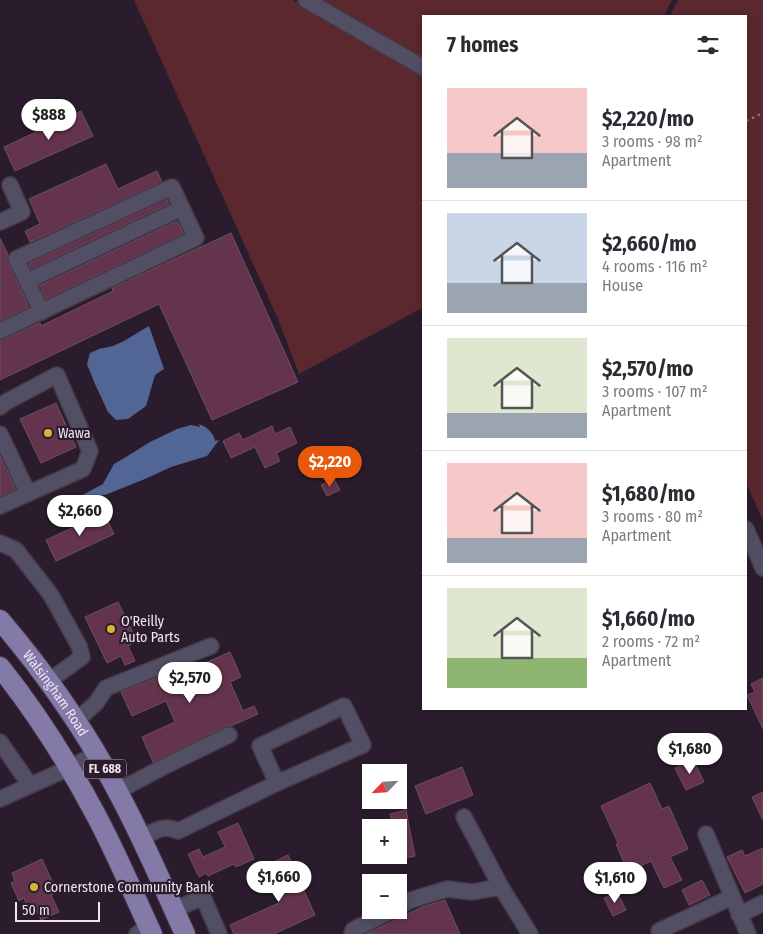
<!DOCTYPE html>
<meta charset="utf-8">
<style>
:root{--surface:#fff;--page:#f7f7f7;--text:#2b2b33;--muted:#7c7c81;--line:#e1e1e2;--accent:#ea580c}
body{margin:0;font-family:"Fira Sans Condensed",sans-serif;background:var(--page);color:var(--text);height:100vh;display:flex;flex-direction:column;font-size:19px;white-space:nowrap}
*{box-sizing:border-box;margin:0}
p{font-size:16px;color:var(--muted)}
.icon{flex:none;width:28px;height:28px;fill:none;stroke:currentColor;stroke-width:2;stroke-linecap:round;stroke-linejoin:round}
.map{position:relative;flex:1;overflow:hidden}
.side{position:absolute;left:422px;top:15px;width:325px;height:695px;display:flex;flex-direction:column;background:var(--surface);border-radius:0px;box-shadow:0 2px 8px #0003}
.side>*{flex:none}
.needle{width:32px;rotate:245deg}
.fabs{position:absolute;left:362px;top:764px;display:grid;gap:10px}
.fabs a{display:grid;place-items:center;width:45px;height:45px;border-radius:0px;background:var(--surface);box-shadow:0 2px 8px #0003;font-size:25px}
.scale{position:absolute;left:15px;bottom:12px;width:85px;box-sizing:border-box;padding-left:5px;border:2px solid #efe5f1;border-top:0;font-size:14px;line-height:18px;white-space:nowrap;color:#efe5f1;-webkit-text-stroke:4px #2a1c2d;paint-order:stroke}
.price{position:absolute;translate:-50% -42px;padding:0 11px;border-radius:18px;background:#fff;color:#222;font-size:16px;line-height:32px;filter:drop-shadow(0 1px 2px #0008)}
.price::after{content:'';position:absolute;left:50%;top:30px;width:15px;height:11px;margin-left:-8px;background:inherit;clip-path:polygon(0 0,100% 0,50% 100%)}
.price.selected{background:var(--accent);color:#fff}
ul{padding:0;list-style:none}
li{display:flex;align-items:center;gap:15px;height:125px;padding:0 25px}
li+li{border-top:1px solid var(--line)}
li span{display:grid;place-items:center;flex:none;width:140px;height:100px;border-radius:0px;color:#555}
li>.icon{margin-inline-start:auto}
span .icon{width:60px;height:60px;fill:#fffc;stroke-width:1}
li b{font-size:21px}
h2{display:flex;justify-content:space-between;align-items:center;height:60px;padding:0 25px;font-size:21px}
.map>svg:first-child{display:block}
.green{fill:#5a282e}
.water{fill:#526695}
.building{fill:#64344f;stroke:#6a515e}
.lines{fill:none;stroke-linecap:round;stroke-linejoin:round}
.minor-casing{stroke:#463848;stroke-width:18}
.major-casing{stroke:#463848;stroke-width:22}
.path{stroke:#8b7f8e;stroke-width:2;stroke-dasharray:2.5 4;stroke-linecap:butt}
.minor{stroke:#524f64;stroke-width:15}
.major{stroke:#837aa7;stroke-width:20}
.poi-dot{fill:#d4b635;stroke:#2a1c2d;stroke-width:2}
.labels{text-anchor:middle;dominant-baseline:central;stroke-width:4.5;stroke-linejoin:round;paint-order:stroke}
.shield{fill:#2a1c2d;stroke:#b4a9b6;stroke-width:1}
.shield-label{font-size:12px;font-weight:bold;fill:#efe5f1}
.poi-label{font-size:14px;fill:#efe5f1;stroke:#2a1c2d;text-anchor:start}
.street-label{font-size:14px;fill:#efe5f1;stroke:#2a1c2d}
</style>
<div class="map">
<svg width="763" height="934" viewBox="0 0 763 934">
<rect width="100%" height="100%" fill="#2a1c2d"/>
<path class="green" d="M 134,0 L 293,0 L 424,75 L 424,307 L 299,374 L 278,319 Z
M 319,0 L 672,0 L 664,16 L 424,16 L 424,60 Z
M 678,0 L 763,0 L 763,520 L 746,483 L 746,16 L 670,16 Z"/>
<path class="water" d="M 149,326 L 164,369 L 155,375 L 146,406 L 128,419 L 116,420 L 108,412 L 95,384 L 87,364 L 90,353 L 99,349 L 113,346 L 124,341 Z
M 199,424 C 207,427 214,433 215,441 L 219,440 L 207,456 L 171,467 L 145,479 L 105,495 L 75,499 L 103,484 L 114,464 L 126,457 L 150,442 L 177,429 L 191,425 L 200,427 Z"/>
<path class="building" d="M 81,111 L 93,136 L 15,171 L 4,147 Z
M 106,164 L 118,189 L 157,171 L 162,182 L 30,242 L 25,231 L 40,224 L 29,199 Z
M 167,199 L 169,204 L 31,269 L 29,263 Z
M 177,221 L 184,234 L 46,299 L 39,286 Z
M 231,233 L 298,382 L 212,420 L 159,304 L 0,380 L 0,340 L 4,339 L 40,323 L 41,326 L 113,291 L 112,288 Z
M 0,238 L 8,255 L 7,259 L 8,263 L 29,307 L 0,321 Z
M 56,403 L 76,447 L 41,463 L 20,419 Z
M 272,426 L 275,434 L 290,427 L 297,443 L 276,453 L 280,461 L 265,468 L 255,447 L 231,458 L 223,441 L 239,433 L 243,440 Z
M 0,456 L 16,489 L 0,496 Z
M 334,479 L 340,490 L 327,496 L 321,485 Z
M 104,513 L 114,534 L 56,561 L 46,540 Z
M 118,602 L 137,641 L 128,646 L 135,661 L 125,665 L 121,656 L 107,663 L 85,617 Z
M 230,652 L 241,677 L 230,682 L 243,711 L 254,706 L 258,714 L 231,726 L 225,727 L 153,762 L 142,737 L 175,722 L 166,701 L 132,716 L 121,692 L 182,668 L 185,672 Z
M 763,678 L 763,729 L 747,695 L 755,692 L 751,684 Z
M 693,759 L 704,782 L 686,790 L 675,768 Z
M 462,767 L 473,795 L 426,814 L 415,786 Z
M 650,783 L 662,809 L 669,806 L 688,849 L 670,857 L 682,880 L 664,888 L 651,861 L 628,872 L 616,844 L 618,843 L 601,806 Z
M 763,792 L 763,820 L 752,797 Z
M 406,810 L 415,856 L 400,859 L 399,852 L 399,828 L 393,828 L 390,814 Z
M 238,823 L 254,859 L 236,867 L 234,864 L 208,876 L 206,873 L 199,877 L 188,854 L 199,849 L 203,857 L 225,847 L 218,832 Z
M 763,848 L 763,884 L 745,893 L 727,857 L 742,850 L 745,856 Z
M 288,855 L 315,915 L 274,934 L 234,934 L 230,925 L 281,902 L 265,866 Z
M 42,859 L 57,892 L 51,895 L 59,912 L 41,920 L 33,903 L 27,906 L 24,898 L 19,901 L 11,883 L 15,881 L 12,873 Z
M 702,880 L 710,895 L 689,905 L 682,890 Z
M 617,892 L 626,910 L 613,916 L 604,898 Z
M 445,900 L 460,934 L 366,934 L 422,907 Z"/>
<g class="lines">
<defs>
<path id="minor" d="M 306,0 L 424,68
M 0,222 L 22,212 L 10,185
M 27,281 L 182,208
M 0,331 L 196,238 L 172,187 L 16,259 L 42,312
M 0,407 L 6,402 L 57,375 L 90,451 L 83,469 L 0,506
M 0,434 L 28,493
M 746,529 L 763,568
M 0,543 L 16,550 L 51,595 L 79,646 L 82,657 L 49,681
M 76,721 L 96,703 L 106,688 L 211,646
M 0,742 L 30,785
M 118,791 L 165,766 L 229,735
M 0,799 L 69,768 L 96,754
M 464,817 L 501,887
M 706,834 L 748,934
M 141,838 C 155,831 163,824 178,831 L 277,783 L 363,745 L 344,706 L 260,746 L 277,783
M 399,906 L 411,900 L 447,889 L 472,892 L 501,887 L 530,934
M 174,910 L 203,897 L 219,934
M 739,915 L 763,903
M 137,934 L 149,928
M 352,934 L 353,930 L 392,910
M 661,934 L 659,931 L 732,897"/>
<g id="major">
<path id="s1" d="M 0,620 C 46,674 87,732 120,796 C 144,841 164,888 185,934"/>
<path d="M 0,667 C 36,712 70,766 97,817 C 117,855 134,895 152,934"/>
</g>
</defs>
<use href="#minor" class="minor-casing"/>
<use href="#major" class="major-casing"/>
<path class="path" d="M 746,121 L 763,113"/>
<use href="#minor" class="minor"/>
<use href="#major" class="major"/>
</g>
<g class="poi-dot">
<circle cx="48" cy="433" r="5"/>
<circle cx="111" cy="629" r="5"/>
<circle cx="34" cy="887" r="5"/>
</g>
<g class="labels">
<rect class="shield" x="84" y="759.5" width="42" height="19" rx="4"/>
<g class="shield-label">
<text x="105" y="769">FL 688</text>
</g>
<g class="poi-label">
<text x="58" y="433">Wawa</text>
<text x="121" y="621">O'Reilly<tspan x="121" dy="16">Auto Parts</tspan></text>
<text x="44" y="887">Cornerstone Community Bank</text>
</g>
<g class="street-label">
<text stroke="none"><textPath href="#s1" startOffset="92">Walsingham Road</textPath></text>
</g>
</g>
</svg>
<div class="fabs">
<a><svg class="needle" viewBox="-14 -14 28 28"><path d="M0-13l5 13h-10z" fill="#e53935"/><path d="M0 13l5-13h-10z" fill="#7c7c81"/></svg></a>
<a>+</a>
<a>−</a>
</div>
<div class="scale">50 m</div>
<b class="price" style="left:49px;top:141px">$888</b>
<b class="price selected" style="left:330px;top:488px">$2,220</b>
<b class="price" style="left:80px;top:537px">$2,660</b>
<b class="price" style="left:190px;top:704px">$2,570</b>
<b class="price" style="left:690px;top:775px">$1,680</b>
<b class="price" style="left:279px;top:903px">$1,660</b>
<b class="price" style="left:615px;top:904px">$1,610</b>
<section class="side">
<h2>7 homes<svg class="icon" aria-label="filters" viewBox="0 0 24 24"><path d="M4 7h16M4 17h16"/><circle cx="9" cy="7" r="2"/><circle cx="15" cy="17" r="2"/></svg></h2>
<ul>
<li><span style="background:linear-gradient(#f6c9c9 65%,#9aa5b1 0)"><svg class="icon" aria-label="home" viewBox="0 0 24 24"><path d="M3 11l9-7 9 7M6 9v11h12V9"/></svg></span><div><b>$2,220/mo</b><p>3 rooms · 98 m²</p><p>Apartment</p></div></li>
<li><span style="background:linear-gradient(#c9d6e8 70%,#9aa5b1 0)"><svg class="icon" aria-label="home" viewBox="0 0 24 24"><path d="M3 11l9-7 9 7M6 9v11h12V9"/></svg></span><div><b>$2,660/mo</b><p>4 rooms · 116 m²</p><p>House</p></div></li>
<li><span style="background:linear-gradient(#dfe7d0 75%,#9aa5b1 0)"><svg class="icon" aria-label="home" viewBox="0 0 24 24"><path d="M3 11l9-7 9 7M6 9v11h12V9"/></svg></span><div><b>$2,570/mo</b><p>3 rooms · 107 m²</p><p>Apartment</p></div></li>
<li><span style="background:linear-gradient(#f6c9c9 75%,#9aa5b1 0)"><svg class="icon" aria-label="home" viewBox="0 0 24 24"><path d="M3 11l9-7 9 7M6 9v11h12V9"/></svg></span><div><b>$1,680/mo</b><p>3 rooms · 80 m²</p><p>Apartment</p></div></li>
<li><span style="background:linear-gradient(#dfe7d0 70%,#8fb573 0)"><svg class="icon" aria-label="home" viewBox="0 0 24 24"><path d="M3 11l9-7 9 7M6 9v11h12V9"/></svg></span><div><b>$1,660/mo</b><p>2 rooms · 72 m²</p><p>Apartment</p></div></li>
</ul>
</section>
</div>
